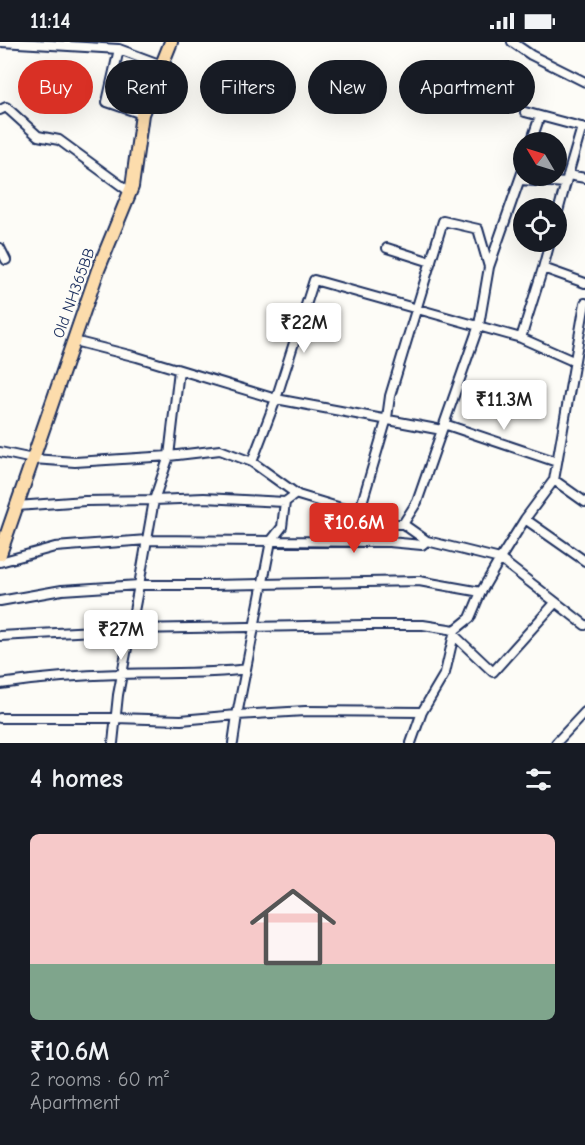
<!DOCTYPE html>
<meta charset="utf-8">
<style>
:root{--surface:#171b24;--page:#20242c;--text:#f1f3f6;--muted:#9ea1a6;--line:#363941;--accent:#d93025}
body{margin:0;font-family:"Comic Neue",sans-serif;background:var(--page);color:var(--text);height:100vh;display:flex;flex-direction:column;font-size:22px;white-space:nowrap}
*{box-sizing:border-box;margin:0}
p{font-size:20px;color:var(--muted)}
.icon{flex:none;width:33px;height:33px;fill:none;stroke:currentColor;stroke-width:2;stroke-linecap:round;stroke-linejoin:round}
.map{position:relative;height:701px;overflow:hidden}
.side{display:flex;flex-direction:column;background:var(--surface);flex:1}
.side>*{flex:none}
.banner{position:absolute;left:18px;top:18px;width:549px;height:54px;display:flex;gap:12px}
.needle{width:39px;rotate:308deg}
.fabs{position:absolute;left:513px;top:90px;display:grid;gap:12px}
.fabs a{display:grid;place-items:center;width:54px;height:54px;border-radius:50%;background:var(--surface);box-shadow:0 6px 24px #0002;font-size:30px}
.price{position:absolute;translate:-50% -51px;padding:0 14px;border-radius:6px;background:#fff;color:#222;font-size:20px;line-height:39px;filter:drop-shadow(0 2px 3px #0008)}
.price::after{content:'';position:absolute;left:50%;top:36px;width:18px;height:14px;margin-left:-9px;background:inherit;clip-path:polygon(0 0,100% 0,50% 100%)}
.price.active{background:var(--accent);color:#fff}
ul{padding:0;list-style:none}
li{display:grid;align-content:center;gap:12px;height:318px;padding:0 30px}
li+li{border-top:2px solid var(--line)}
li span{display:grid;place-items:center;height:186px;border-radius:9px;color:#555}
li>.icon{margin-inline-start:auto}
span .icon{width:108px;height:108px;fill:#fffc;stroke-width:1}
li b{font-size:26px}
h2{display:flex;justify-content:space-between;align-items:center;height:72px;padding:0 30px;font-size:26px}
.tag{padding:0 21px;border-radius:27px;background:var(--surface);box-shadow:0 6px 24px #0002;font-size:21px;line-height:54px}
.tag.active{background:var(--accent);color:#fff}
.status{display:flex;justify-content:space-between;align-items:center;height:42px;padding:0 30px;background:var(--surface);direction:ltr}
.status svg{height:16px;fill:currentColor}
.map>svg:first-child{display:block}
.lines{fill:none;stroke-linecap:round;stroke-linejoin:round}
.minor-casing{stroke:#1b2f5e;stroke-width:12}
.primary-casing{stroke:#1b2f5e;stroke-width:16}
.minor{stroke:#fdfcf7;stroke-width:8}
.primary{stroke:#fcdcac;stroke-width:12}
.labels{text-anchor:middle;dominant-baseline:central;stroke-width:4.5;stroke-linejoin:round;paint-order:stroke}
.street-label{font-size:16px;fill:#1b2f5e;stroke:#fdfcf7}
</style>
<div class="status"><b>11:14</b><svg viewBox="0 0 49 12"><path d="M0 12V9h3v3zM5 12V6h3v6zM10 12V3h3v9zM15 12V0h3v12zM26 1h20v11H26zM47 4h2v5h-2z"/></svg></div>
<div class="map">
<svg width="585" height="701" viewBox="0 0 585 701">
<rect width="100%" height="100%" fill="#fdfcf7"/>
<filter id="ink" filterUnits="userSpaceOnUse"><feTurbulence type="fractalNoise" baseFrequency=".0167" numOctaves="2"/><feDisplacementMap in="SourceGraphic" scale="12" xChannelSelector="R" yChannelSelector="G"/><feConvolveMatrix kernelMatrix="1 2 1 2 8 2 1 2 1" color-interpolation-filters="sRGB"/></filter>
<g filter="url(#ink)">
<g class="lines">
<defs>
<path id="minor" d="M 1,0 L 119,7 L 162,23
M 512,0 L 531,13 L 585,40
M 119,7 L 107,60 L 142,72
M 0,68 L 6,65 L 38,94 L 59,98 L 130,150
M 525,70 L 585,86
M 531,100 L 540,74
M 568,133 L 582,85
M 520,138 L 566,141
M 556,177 L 568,133 L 585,136
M 0,206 L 6,218
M 387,206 L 431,220
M 489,225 L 524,125
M 543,226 L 550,200
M 521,296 L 543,226 L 585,241
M 74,299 L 137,315 L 276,357 L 252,420
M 179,328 L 169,414 L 154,458 L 204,456 L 285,460
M 444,382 L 557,420
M 0,410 L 33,417 L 75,420 L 169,414 L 220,408 L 252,420 L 298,453 L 394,482 L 403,482 L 427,499 L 500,517 L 525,477 L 554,438 L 585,261
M 554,438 L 585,460
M 17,464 L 85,459 L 154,458 L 139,543 L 210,543 L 419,539 L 481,550
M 359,471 L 387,376 L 390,354 L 443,179 L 478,187 L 489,225 L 479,283 L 442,388
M 525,477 L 585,519
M 403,482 L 417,460 L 442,388 L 276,357 L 314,238 L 521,296 L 573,319
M 0,520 L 55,505 L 147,498 L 389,500 L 422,503 L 427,499
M 0,559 L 62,548 L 139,543 L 118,653 L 113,701
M 454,593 L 493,630 L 555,561
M 0,594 L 132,587 L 366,583 L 423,583 L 455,588
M 0,642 C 40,636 80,633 120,632 C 162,630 204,633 246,627
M 0,676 L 115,676 L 181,678 L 237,673 L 271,499 L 282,485 L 285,460 L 296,452
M 233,701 L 237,673 L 305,669 L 422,670
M 411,701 L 422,670 L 445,631 L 455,588 L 470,576 L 481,550 L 500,517 L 585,583
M 556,701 L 585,670"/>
<path id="primary" d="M 0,512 L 98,228 L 132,145 L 142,72 L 171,0"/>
</defs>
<use href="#minor" class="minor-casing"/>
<use href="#primary" class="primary-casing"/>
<use href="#minor" class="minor"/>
<use href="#primary" class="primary"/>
</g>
</g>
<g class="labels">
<g class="street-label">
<text transform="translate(74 251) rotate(-70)">Old NH365BB</text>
</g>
</g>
</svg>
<div class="fabs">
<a><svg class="needle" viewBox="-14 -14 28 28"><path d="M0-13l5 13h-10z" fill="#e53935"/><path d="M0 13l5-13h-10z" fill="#9ea1a6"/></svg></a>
<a><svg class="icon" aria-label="locate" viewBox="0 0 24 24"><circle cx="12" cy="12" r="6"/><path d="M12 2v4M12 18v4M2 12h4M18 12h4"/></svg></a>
</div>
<b class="price" style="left:304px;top:312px">₹22M</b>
<b class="price" style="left:504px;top:389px">₹11.3M</b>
<b class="price active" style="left:354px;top:512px">₹10.6M</b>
<b class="price" style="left:121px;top:619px">₹27M</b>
<div class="banner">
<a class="tag active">Buy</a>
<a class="tag">Rent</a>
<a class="tag">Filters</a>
<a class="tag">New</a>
<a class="tag">Apartment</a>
</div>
</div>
<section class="side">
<h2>4 homes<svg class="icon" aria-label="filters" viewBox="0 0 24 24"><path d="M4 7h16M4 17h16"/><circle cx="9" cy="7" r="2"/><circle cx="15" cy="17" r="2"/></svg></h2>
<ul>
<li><span style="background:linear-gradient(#f6c9c9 70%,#7fa58c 0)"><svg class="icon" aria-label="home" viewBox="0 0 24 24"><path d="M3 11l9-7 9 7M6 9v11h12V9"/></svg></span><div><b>₹10.6M</b><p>2 rooms · 60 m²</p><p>Apartment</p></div></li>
</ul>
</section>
